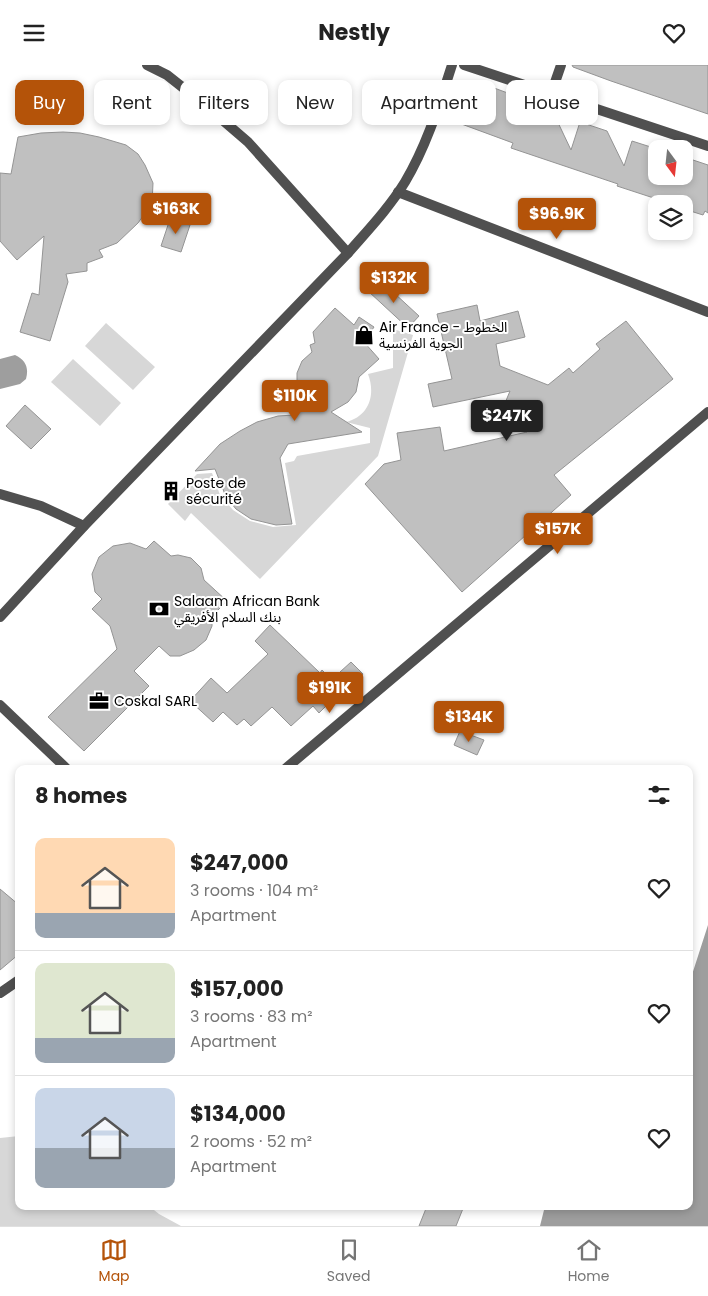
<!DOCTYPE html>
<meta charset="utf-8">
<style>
:root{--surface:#fff;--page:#f6f6f6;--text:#222;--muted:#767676;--line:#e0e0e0;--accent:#b45309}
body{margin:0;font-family:Poppins,"Noto Sans Arabic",sans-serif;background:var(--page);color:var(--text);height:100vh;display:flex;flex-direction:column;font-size:19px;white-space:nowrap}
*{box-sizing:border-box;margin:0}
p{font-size:16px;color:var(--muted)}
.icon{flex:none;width:28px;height:28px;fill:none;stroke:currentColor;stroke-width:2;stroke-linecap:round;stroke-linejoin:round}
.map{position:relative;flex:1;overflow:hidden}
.side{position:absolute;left:15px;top:700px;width:678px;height:445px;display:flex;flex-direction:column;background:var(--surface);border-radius:10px;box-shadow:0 2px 8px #0003}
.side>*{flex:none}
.hud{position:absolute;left:15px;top:15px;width:679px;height:45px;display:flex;gap:10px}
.needle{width:32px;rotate:165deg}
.fabs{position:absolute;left:648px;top:75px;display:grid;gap:10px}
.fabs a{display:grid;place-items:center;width:45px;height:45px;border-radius:10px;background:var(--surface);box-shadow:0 2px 8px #0003;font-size:25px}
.price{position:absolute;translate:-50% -42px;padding:0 11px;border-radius:5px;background:var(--accent);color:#fff;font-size:16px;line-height:32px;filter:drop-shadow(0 1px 2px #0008)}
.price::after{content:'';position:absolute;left:50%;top:30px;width:15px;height:11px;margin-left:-8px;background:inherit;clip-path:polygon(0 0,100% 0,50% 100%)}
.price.active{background:#222;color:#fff}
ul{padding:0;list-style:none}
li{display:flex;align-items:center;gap:15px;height:125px;padding:0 20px}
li+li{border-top:1px solid var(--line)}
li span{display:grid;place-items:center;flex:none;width:140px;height:100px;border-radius:10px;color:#555}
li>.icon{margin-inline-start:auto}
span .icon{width:60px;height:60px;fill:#fffc;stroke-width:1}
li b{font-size:21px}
h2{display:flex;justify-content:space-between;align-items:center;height:60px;padding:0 20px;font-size:21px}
.tag{padding:0 18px;border-radius:10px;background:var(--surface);box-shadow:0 2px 8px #0003;font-size:18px;line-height:45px}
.tag.active{background:var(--accent);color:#fff}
header{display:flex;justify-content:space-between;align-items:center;height:65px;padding:0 20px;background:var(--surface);font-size:22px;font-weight:700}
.dock{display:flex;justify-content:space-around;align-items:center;height:70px;border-top:1px solid var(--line);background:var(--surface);font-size:14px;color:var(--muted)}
.dock a{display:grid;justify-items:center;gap:2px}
.dock .active{color:var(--accent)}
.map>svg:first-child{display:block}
.green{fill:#d7d7d7}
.water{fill:#9e9e9e}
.building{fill:#c0c0c0;stroke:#949494}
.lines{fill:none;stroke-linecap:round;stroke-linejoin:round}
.minor{stroke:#505050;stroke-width:10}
.tertiary{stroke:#505050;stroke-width:10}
.labels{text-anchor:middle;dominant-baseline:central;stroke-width:4;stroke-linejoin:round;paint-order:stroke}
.poi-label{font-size:14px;fill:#000;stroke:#fff;text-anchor:start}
</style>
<header><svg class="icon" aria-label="menu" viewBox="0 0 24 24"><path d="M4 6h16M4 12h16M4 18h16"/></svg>Nestly<svg class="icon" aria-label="heart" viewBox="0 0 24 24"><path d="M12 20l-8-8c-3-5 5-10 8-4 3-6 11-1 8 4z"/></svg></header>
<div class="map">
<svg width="708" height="1161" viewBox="0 0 708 1161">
<rect width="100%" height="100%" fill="#fff"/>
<path class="green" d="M 106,258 L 155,302 L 133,325 L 85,281 Z
M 393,264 L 413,270 L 378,391 L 260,514 L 191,448 L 185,456 L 168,439 L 197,409 L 212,408 L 220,430 L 233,445 L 250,456 L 273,462 L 296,460 L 285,398 L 294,396 L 297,391 L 370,378 L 370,363 L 346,357 C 369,351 376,330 368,309 L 393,303 Z
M 73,294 L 121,338 L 100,361 L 51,317 Z
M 19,1071 L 19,1141 L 149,1141 L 159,1149 L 181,1161 L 0,1161 L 0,1073 Z"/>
<path class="water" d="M 15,290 C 26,295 29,303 26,314 L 20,319 L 0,324 L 0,294 Z
M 708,860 L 708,1161 L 540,1161 L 545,1141 L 689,1141 L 689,919 Z"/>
<path class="building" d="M 572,0 L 708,0 L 708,49 L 611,16 L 573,2 Z
M 478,17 L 513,30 L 512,33 L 553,47 L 571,85 L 580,57 L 607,66 L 624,101 L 632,76 L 657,84 L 656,84 L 656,111 L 684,111 L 684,92 L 708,100 L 708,148 L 705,146 L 703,150 L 684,144 L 684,139 L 672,139 L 617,121 L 618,119 L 511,83 L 513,78 L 456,57 L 469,22 L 475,25 Z
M 63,67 L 80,68 L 99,72 L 126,80 L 138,89 L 145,100 L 153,118 L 152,139 L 138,158 L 117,178 L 99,185 L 103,192 L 87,198 L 87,206 L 66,209 L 68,217 L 50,276 L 20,267 L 32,228 L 39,230 L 44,171 L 17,195 L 0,176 L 0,108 L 11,109 L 18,72 L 41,68 Z
M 170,154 L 190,160 L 181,187 L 161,181 Z
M 380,215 L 419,251 L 408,263 L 368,226 Z
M 477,240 L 480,256 L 518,246 L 525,272 L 496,279 L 500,301 L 548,320 L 569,303 L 573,308 L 600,284 L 596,279 L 626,256 L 673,314 L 554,410 L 571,430 L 462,527 L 365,419 L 384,399 L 401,395 L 397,368 L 440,362 L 444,386 L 527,367 L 498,355 L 510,326 L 433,342 L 428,319 L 452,314 L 437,249 Z
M 335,243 L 354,260 L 359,252 L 374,262 L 364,277 L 379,294 L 359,312 L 356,327 L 348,337 L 331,347 L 362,367 L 288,379 L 280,393 L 292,459 L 276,460 L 251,454 L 236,444 L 226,432 L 215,404 L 195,406 L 220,379 L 240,366 L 257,357 L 278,351 L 294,350 L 302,333 L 297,321 L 297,308 L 302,296 L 312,287 L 310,280 L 315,278 L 313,267 Z
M 25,340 L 51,364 L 31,384 L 6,361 Z
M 154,476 L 171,491 L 178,490 L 191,493 L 201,503 L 204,515 L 227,536 L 212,551 L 212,561 L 206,575 L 194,585 L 180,591 L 170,591 L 159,581 L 134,606 L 149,621 L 84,686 L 48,652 L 117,584 L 110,561 L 92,544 L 102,534 L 95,527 L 92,509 L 99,492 L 113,481 L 130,478 L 146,484 Z
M 270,560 L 320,608 L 322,605 L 342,625 L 319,648 L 313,641 L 291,661 L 272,642 L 251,661 L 244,654 L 237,660 L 223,647 L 213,657 L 190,636 L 211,613 L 227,628 L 268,589 L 255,576 Z
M 351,597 L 363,609 L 353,620 L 340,607 Z
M 460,666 L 484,675 L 477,690 L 454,680 Z
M 0,824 L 19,840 L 19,889 L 0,905 Z
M 427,1141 L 464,1141 L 456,1161 L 419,1161 Z"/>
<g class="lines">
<path class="minor" d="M 147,0 L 167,10 L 205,40 L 248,77 L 348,188
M 464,0 L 708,81
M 551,29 L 561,0
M 398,127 L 708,247
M 0,429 L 41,441 L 84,461
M 0,640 L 67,704
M 285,704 L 708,347
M 0,928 L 19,915"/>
<path class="tertiary" d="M 0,552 L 84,461 L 348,188 C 368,165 389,143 405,117 C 427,80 439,40 452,0"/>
</g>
<defs>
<symbol id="shop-bare" viewBox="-9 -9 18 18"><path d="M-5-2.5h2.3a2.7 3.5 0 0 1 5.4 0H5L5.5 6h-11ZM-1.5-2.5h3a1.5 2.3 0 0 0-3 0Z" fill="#000" stroke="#fff" stroke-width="2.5" paint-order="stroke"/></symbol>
<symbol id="building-bare" viewBox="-9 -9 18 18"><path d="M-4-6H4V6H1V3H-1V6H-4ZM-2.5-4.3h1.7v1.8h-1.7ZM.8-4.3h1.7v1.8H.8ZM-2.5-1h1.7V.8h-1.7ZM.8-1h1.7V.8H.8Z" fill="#000" stroke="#fff" stroke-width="2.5" paint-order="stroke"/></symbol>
<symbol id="bank-bare" viewBox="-9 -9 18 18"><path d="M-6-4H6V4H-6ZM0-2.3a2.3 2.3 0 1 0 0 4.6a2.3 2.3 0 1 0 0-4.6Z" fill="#000" stroke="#fff" stroke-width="2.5" paint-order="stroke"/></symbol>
<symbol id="office-bare" viewBox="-9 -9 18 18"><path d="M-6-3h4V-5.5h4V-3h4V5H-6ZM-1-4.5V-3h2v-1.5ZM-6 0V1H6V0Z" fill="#000" stroke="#fff" stroke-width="2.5" paint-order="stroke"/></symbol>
</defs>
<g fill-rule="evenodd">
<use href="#shop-bare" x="350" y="256" width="28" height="28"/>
<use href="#building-bare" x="157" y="412" width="28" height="28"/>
<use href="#bank-bare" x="145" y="530" width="28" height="28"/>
<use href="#office-bare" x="85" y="622" width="28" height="28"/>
</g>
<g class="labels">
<g class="poi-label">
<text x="379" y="262">Air France - الخطوط<tspan x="379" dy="16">الجوية الفرنسية</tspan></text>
<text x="186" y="418">Poste de<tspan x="186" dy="16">sécurité</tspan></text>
<text x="174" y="536">Salaam African Bank<tspan x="174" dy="16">بنك السلام الأفريقي</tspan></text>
<text x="114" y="636">Coskal SARL</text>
</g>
</g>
</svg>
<div class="fabs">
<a><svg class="needle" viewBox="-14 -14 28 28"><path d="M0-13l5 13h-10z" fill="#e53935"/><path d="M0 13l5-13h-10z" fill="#767676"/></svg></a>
<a><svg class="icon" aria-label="layers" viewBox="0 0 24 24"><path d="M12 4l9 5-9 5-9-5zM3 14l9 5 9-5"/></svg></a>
</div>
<b class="price" style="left:176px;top:170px">$163K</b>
<b class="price" style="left:557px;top:175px">$96.9K</b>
<b class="price" style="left:394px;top:239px">$132K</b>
<b class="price" style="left:295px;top:357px">$110K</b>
<b class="price active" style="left:507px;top:377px">$247K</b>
<b class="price" style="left:558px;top:490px">$157K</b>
<b class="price" style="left:330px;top:649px">$191K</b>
<b class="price" style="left:469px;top:678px">$134K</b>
<div class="hud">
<a class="tag active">Buy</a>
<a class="tag">Rent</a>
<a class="tag">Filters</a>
<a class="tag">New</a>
<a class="tag">Apartment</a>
<a class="tag">House</a>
</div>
<section class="side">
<h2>8 homes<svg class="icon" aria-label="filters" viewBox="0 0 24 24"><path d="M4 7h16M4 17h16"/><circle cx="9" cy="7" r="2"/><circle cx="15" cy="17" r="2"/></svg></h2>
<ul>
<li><span style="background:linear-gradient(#ffd9b3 75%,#9aa5b1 0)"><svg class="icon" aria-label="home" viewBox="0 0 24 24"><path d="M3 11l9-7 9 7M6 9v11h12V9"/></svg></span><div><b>$247,000</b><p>3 rooms · 104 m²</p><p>Apartment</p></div><svg class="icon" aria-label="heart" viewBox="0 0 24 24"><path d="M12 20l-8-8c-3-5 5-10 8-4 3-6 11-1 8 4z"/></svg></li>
<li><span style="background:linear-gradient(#dfe7d0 75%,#9aa5b1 0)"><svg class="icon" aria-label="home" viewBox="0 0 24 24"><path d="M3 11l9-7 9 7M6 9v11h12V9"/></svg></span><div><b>$157,000</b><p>3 rooms · 83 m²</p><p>Apartment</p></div><svg class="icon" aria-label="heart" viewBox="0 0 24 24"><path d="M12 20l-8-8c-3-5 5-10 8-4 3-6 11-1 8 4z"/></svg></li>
<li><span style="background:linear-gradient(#c9d6e8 60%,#9aa5b1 0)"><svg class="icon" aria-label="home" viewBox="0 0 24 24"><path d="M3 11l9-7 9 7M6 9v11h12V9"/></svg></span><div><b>$134,000</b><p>2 rooms · 52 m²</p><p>Apartment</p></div><svg class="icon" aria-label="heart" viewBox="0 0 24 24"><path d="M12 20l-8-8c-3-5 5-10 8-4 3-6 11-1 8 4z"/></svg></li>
</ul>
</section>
</div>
<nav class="dock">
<a class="active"><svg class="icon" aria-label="map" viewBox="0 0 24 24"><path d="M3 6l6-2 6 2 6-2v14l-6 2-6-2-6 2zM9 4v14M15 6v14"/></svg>Map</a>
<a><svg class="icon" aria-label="saved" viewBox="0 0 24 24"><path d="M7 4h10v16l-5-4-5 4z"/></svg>Saved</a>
<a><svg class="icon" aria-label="home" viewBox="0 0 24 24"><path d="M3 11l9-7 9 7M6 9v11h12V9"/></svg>Home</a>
</nav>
